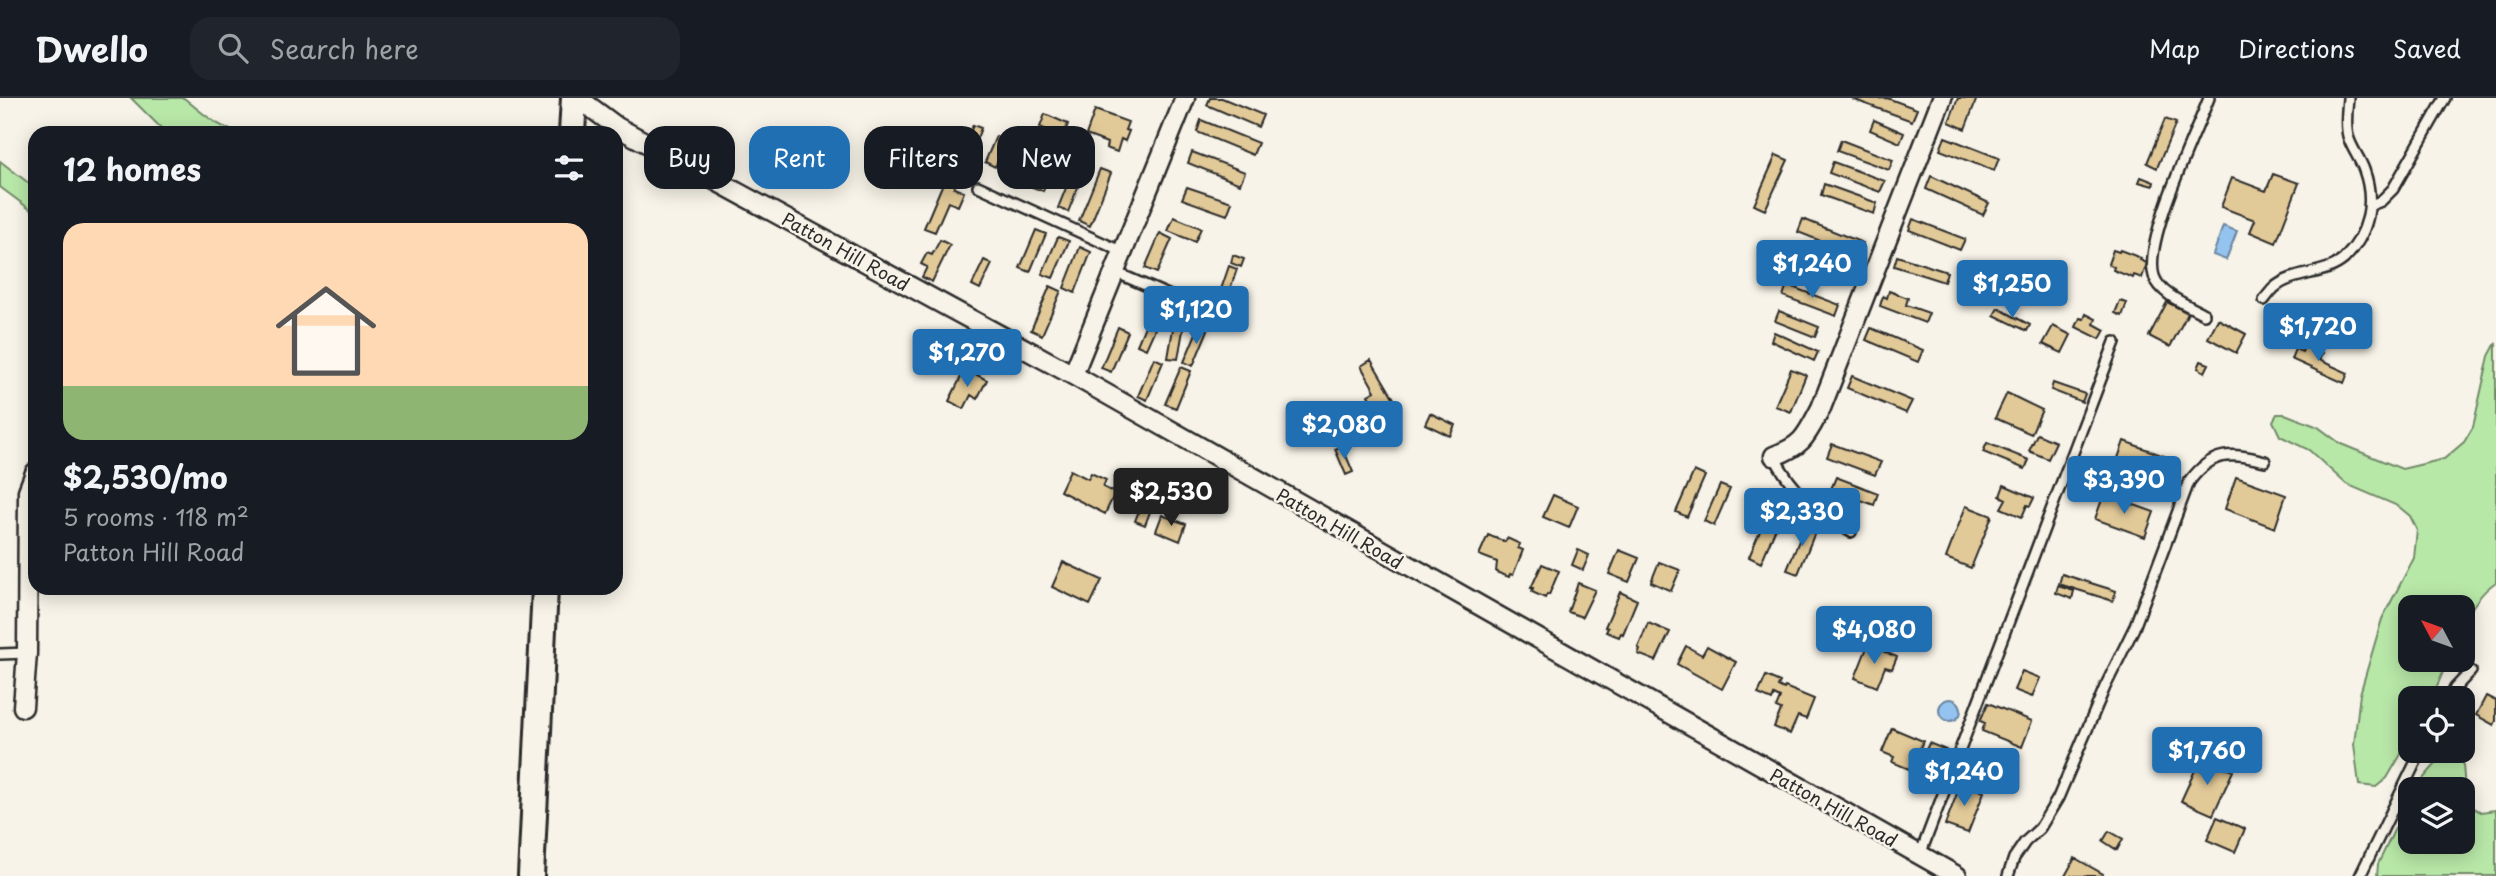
<!DOCTYPE html>
<meta charset="utf-8">
<style>
:root{--surface:#171b24;--page:#20242c;--text:#f1f3f6;--muted:#9ea1a6;--line:#363941;--accent:#1f6fb2}
body{margin:0;font-family:"Playpen Sans",sans-serif;background:var(--page);color:var(--text);height:100vh;display:flex;flex-direction:column;font-size:26px;white-space:nowrap}
*{box-sizing:border-box;margin:0}
p{font-size:23px;color:var(--muted)}
.icon{flex:none;width:38px;height:38px;fill:none;stroke:currentColor;stroke-width:2;stroke-linecap:round;stroke-linejoin:round}
.map{position:relative;flex:1;overflow:hidden}
.details{position:absolute;left:28px;top:28px;width:595px;height:469px;display:flex;flex-direction:column;background:var(--surface);border-radius:21px;box-shadow:0 4px 18px #0003}
.details>*{flex:none}
.guide{position:absolute;left:644px;top:28px;width:665px;height:63px;display:flex;gap:14px}
.needle{width:46px;rotate:311deg}
.buttons{position:absolute;left:2398px;top:497px;display:grid;gap:14px}
.buttons a{display:grid;place-items:center;width:77px;height:77px;border-radius:14px;background:var(--surface);box-shadow:0 4px 18px #0003;font-size:35px}
.price{position:absolute;translate:-50% -60px;padding:0 16px;border-radius:7px;background:var(--accent);color:#fff;font-size:23px;line-height:46px;filter:drop-shadow(0 2px 4px #0008)}
.price::after{content:'';position:absolute;left:50%;top:42px;width:21px;height:16px;margin-left:-10px;background:inherit;clip-path:polygon(0 0,100% 0,50% 100%)}
.price.on{background:#222;color:#fff}
ul{padding:0;list-style:none}
li{display:grid;align-content:center;gap:14px;height:371px;padding:0 35px}
li span{display:grid;place-items:center;height:217px;border-radius:21px;color:#555}
li>.icon{margin-inline-start:auto}
span .icon{width:126px;height:126px;fill:#fffc;stroke-width:1}
li b{font-size:30px}
h2{display:flex;justify-content:space-between;align-items:center;height:84px;padding:0 35px;font-size:30px}
.chip{padding:0 24px;border-radius:21px;background:var(--surface);box-shadow:0 4px 18px #0003;font-size:24px;line-height:63px}
.chip.on{background:var(--accent);color:#fff}
header{display:flex;align-items:center;gap:42px;box-sizing:border-box;height:98px;padding:0 35px;background:var(--surface);border-bottom:2px solid var(--line)}
header strong{font-size:33px}
nav{display:flex;gap:38px;margin-inline-start:auto;font-size:24px}
.search{width:490px;height:63px;background:var(--page);display:flex;align-items:center;gap:18px;box-sizing:border-box;padding:0 24px;border-radius:21px;color:var(--muted);font-size:26px}
.map>svg:first-child{display:block}
.green{fill:#b8e8a8;stroke:#728a6a;stroke-width:2}
.water{fill:#95c3f0;stroke:#6b86a1;stroke-width:2}
.building{fill:#e2c998;stroke:#2b2b2b;stroke-width:2}
.lines{fill:none;stroke-linecap:round;stroke-linejoin:round}
.lane-casing{stroke:#2b2b2b;stroke-width:14}
.street-casing{stroke:#2b2b2b;stroke-width:23}
.secondary-casing{stroke:#2b2b2b;stroke-width:30}
.lane{stroke:#f7f3e8;stroke-width:9}
.street{stroke:#f7f3e8;stroke-width:18}
.secondary{stroke:#f7f3e8;stroke-width:24}
.labels{text-anchor:middle;dominant-baseline:central;stroke-width:5;stroke-linejoin:round;paint-order:stroke}
.street-label{font-size:18px;fill:#2b2b2b;stroke:#f7f3e8}
</style>
<header>
<strong>Dwello</strong>
<div class="search"><svg class="icon" aria-label="search" viewBox="0 0 24 24"><circle cx="10" cy="10" r="6"/><path d="M15 15l6 6"/></svg>Search here</div>
<nav><a>Map</a><a>Directions</a><a>Saved</a></nav>
</header>
<div class="map">
<svg width="2496" height="778" viewBox="0 0 2496 778">
<rect width="100%" height="100%" fill="#f7f3e8"/>
<filter id="ink" filterUnits="userSpaceOnUse"><feTurbulence type="fractalNoise" baseFrequency=".0143" numOctaves="2"/><feDisplacementMap in="SourceGraphic" scale="14" xChannelSelector="R" yChannelSelector="G"/><feConvolveMatrix kernelMatrix="1 2 1 2 8 2 1 2 1" color-interpolation-filters="sRGB"/></filter>
<g filter="url(#ink)">
<path class="green" d="M 131,0 L 184,0 C 202,15 222,34 247,35 C 260,35 273,29 285,35 L 166,35 Z
M 0,63 L 35,90 L 35,115 L 0,89 Z
M 2496,245 L 2496,484 C 2481,494 2469,513 2462,529 L 2462,509 L 2410,509 L 2410,562 L 2448,562 L 2432,600 L 2410,600 L 2410,641 L 2387,680 L 2376,689 L 2359,687 L 2354,646 L 2360,596 L 2382,521 L 2414,460 L 2417,432 L 2410,418 L 2398,408 L 2346,386 L 2309,352 L 2280,338 L 2273,323 L 2277,316 L 2285,316 L 2318,329 L 2341,346 L 2402,371 L 2444,361 L 2464,344 L 2473,329 L 2489,258 Z
M 2447,653 L 2462,653 L 2466,706 L 2481,714 L 2496,712 L 2496,778 L 2377,778 L 2378,766 L 2410,699 L 2410,744 L 2462,744 L 2462,691 L 2414,691 Z"/>
<path class="water" d="M 2223,128 L 2237,133 L 2226,162 L 2213,157 Z
M1939 612a11 11 0 1 1 22 0a11 11 0 1 1-22 0Z"/>
<path class="building" d="M 1210,0 L 1222,0 L 1263,17 L 1258,29 L 1207,7 Z
M 1887,0 L 1917,11 L 1912,23 L 1852,1 Z
M 1958,0 L 1977,0 L 1965,31 L 1949,24 Z
M 1095,12 L 1128,24 L 1125,32 L 1129,33 L 1125,43 L 1121,41 L 1117,54 L 1106,50 L 1107,45 L 1086,37 Z
M 1045,16 L 1068,26 L 1063,39 L 1040,29 Z
M 2165,21 L 2176,25 L 2157,70 L 2147,65 Z
M 1201,22 L 1258,45 L 1253,57 L 1197,34 Z
M 1874,22 L 1904,35 L 1900,45 L 1870,32 Z
M 973,27 L 981,30 L 967,65 L 959,61 Z
M 996,38 L 1007,43 L 995,69 L 985,64 Z
M 1945,39 L 1999,60 L 1994,73 L 1940,52 Z
M 1841,42 L 1893,62 L 1889,72 L 1837,53 Z
M 1021,54 L 1027,57 L 1015,88 L 1009,85 Z
M 1192,54 L 1245,74 L 1240,86 L 1188,65 Z
M 1046,55 L 1056,59 L 1043,93 L 1032,89 Z
M 1776,57 L 1788,62 L 1765,112 L 1754,107 Z
M 1833,64 L 1885,83 L 1880,94 L 1829,75 Z
M 1076,65 L 1086,69 L 1068,114 L 1058,110 Z
M 1100,71 L 1111,75 L 1090,128 L 1079,123 Z
M 2273,76 L 2299,85 L 2276,145 L 2250,134 L 2255,122 L 2221,109 L 2232,80 L 2266,93 Z
M 946,78 L 957,82 L 954,90 L 964,94 L 958,108 L 948,104 L 935,134 L 924,130 Z
M 1931,78 L 1989,105 L 1983,117 L 1926,91 Z
M 2141,79 L 2154,84 L 2153,88 L 2139,84 Z
M 1824,86 L 1877,105 L 1874,116 L 1821,97 Z
M 1187,89 L 1232,104 L 1227,117 L 1182,101 Z
M 1174,119 L 1201,130 L 1195,144 L 1168,133 Z
M 1803,121 L 1863,145 L 1858,158 L 1798,134 Z
M 1913,121 L 1965,141 L 1960,152 L 1909,132 Z
M 1036,132 L 1046,136 L 1030,174 L 1020,170 Z
M 1160,135 L 1172,141 L 1157,175 L 1145,170 Z
M 1058,139 L 1069,143 L 1053,180 L 1042,176 Z
M 940,142 L 950,147 L 932,184 L 922,179 L 927,169 L 921,166 L 927,155 L 932,157 Z
M 1080,149 L 1091,154 L 1075,195 L 1064,190 Z
M 2113,152 L 2119,154 L 2120,152 L 2141,160 L 2140,162 L 2147,165 L 2142,180 L 2134,177 L 2133,180 L 2113,172 L 2114,169 L 2108,166 Z
M 1800,155 L 1851,175 L 1847,186 L 1795,166 Z
M 1233,157 L 1244,161 L 1241,169 L 1231,165 Z
M 1897,158 L 1947,174 L 1944,184 L 1894,168 Z
M 984,162 L 992,166 L 980,191 L 972,187 Z
M 1229,168 L 1237,171 L 1222,215 L 1214,212 Z
M 1787,187 L 1840,207 L 1836,218 L 1783,198 Z
M 1050,188 L 1061,193 L 1042,237 L 1031,232 Z
M 1889,193 L 1908,200 L 1906,207 L 1929,215 L 1925,225 L 1880,208 L 1883,198 L 1887,200 Z
M 2120,203 L 2127,205 L 2122,218 L 2115,215 Z
M 2167,204 L 2188,215 L 2170,249 L 2149,238 Z
M 1998,210 L 2030,227 L 2027,233 L 1994,217 Z
M 1152,211 L 1162,215 L 1146,251 L 1137,247 Z
M 1176,213 L 1186,215 L 1178,261 L 1168,260 Z
M 1779,213 L 1819,229 L 1815,239 L 1775,223 Z
M 2086,216 L 2096,221 L 2094,226 L 2105,232 L 2100,241 L 2076,229 L 2080,220 L 2084,221 Z
M 2218,221 L 2246,236 L 2236,255 L 2208,240 Z
M 1199,228 L 1208,232 L 1193,268 L 1184,264 Z
M 2053,228 L 2071,237 L 2062,255 L 2043,246 Z
M 1118,229 L 1128,234 L 1111,274 L 1101,270 Z
M 1871,230 L 1923,252 L 1918,264 L 1866,242 Z
M 1774,234 L 1818,254 L 1814,263 L 1771,243 Z
M 2305,247 L 2323,255 L 2319,262 L 2348,275 L 2344,285 L 2291,261 L 2295,251 L 2302,254 Z
M 1154,260 L 1163,264 L 1147,302 L 1138,298 Z
M 1371,262 L 1400,311 L 1390,317 L 1388,313 L 1380,318 L 1368,297 L 1375,293 L 1361,268 Z
M 2201,263 L 2209,266 L 2205,274 L 2198,270 Z
M 1181,269 L 1191,273 L 1176,310 L 1165,306 Z
M 965,271 L 987,282 L 977,301 L 971,297 L 964,311 L 949,303 Z
M 1791,271 L 1806,277 L 1791,314 L 1775,308 Z
M 1852,278 L 1912,303 L 1906,315 L 1847,290 Z
M 2053,285 L 2085,296 L 2082,304 L 2051,292 Z
M 2007,295 L 2042,312 L 2031,336 L 1995,320 Z
M 1430,315 L 1455,327 L 1450,338 L 1425,326 Z
M 2037,336 L 2056,344 L 2048,361 L 2029,353 Z
M 2124,343 L 2175,362 L 2165,387 L 2115,369 Z
M 1987,345 L 2029,362 L 2025,371 L 1983,354 Z
M 1832,346 L 1881,364 L 1875,377 L 1827,359 Z
M 1342,348 L 1353,374 L 1346,377 L 1335,351 Z
M 1070,372 L 1088,381 L 1091,375 L 1106,382 L 1103,389 L 1115,395 L 1105,416 L 1060,393 Z
M 1694,373 L 1705,378 L 1687,419 L 1676,414 Z
M 1836,379 L 1878,395 L 1874,407 L 1831,391 Z
M 2236,379 L 2286,397 L 2275,430 L 2225,411 Z
M 1720,387 L 1730,391 L 1714,428 L 1704,423 Z
M 2004,387 L 2034,400 L 2030,408 L 2027,407 L 2022,419 L 2001,410 L 2006,401 L 2000,398 Z
M 1148,389 L 1158,393 L 1145,427 L 1135,423 Z
M 2104,396 L 2154,414 L 2145,439 L 2095,421 Z
M 1553,397 L 1578,408 L 1569,430 L 1543,419 Z
M 1771,407 L 1783,413 L 1761,465 L 1749,459 Z
M 1966,408 L 1992,418 L 1971,470 L 1946,460 Z
M 1162,417 L 1186,426 L 1180,443 L 1156,433 Z
M 1807,423 L 1818,427 L 1798,476 L 1787,472 Z
M 1488,437 L 1505,444 L 1507,440 L 1520,446 L 1518,450 L 1523,452 L 1513,477 L 1510,476 L 1509,479 L 1496,474 L 1497,464 L 1479,457 Z
M 1578,452 L 1589,457 L 1583,472 L 1572,467 Z
M 1619,452 L 1639,460 L 1629,484 L 1609,476 Z
M 1063,464 L 1102,482 L 1090,507 L 1052,489 Z
M 1659,464 L 1680,472 L 1671,493 L 1651,484 Z
M 1542,466 L 1559,473 L 1549,497 L 1547,496 L 1545,500 L 1532,494 L 1533,490 L 1531,490 Z
M 2062,476 L 2116,493 L 2113,503 L 2059,486 Z
M 1578,485 L 1595,492 L 1582,519 L 1568,514 Z
M 2058,488 L 2074,493 L 2072,501 L 2056,495 Z
M 1620,494 L 1637,502 L 1623,536 L 1621,535 L 1619,539 L 1606,534 L 1608,530 L 1605,529 Z
M 1648,525 L 1670,534 L 1656,563 L 1638,556 L 1640,551 L 1638,550 Z
M 1868,547 L 1897,559 L 1892,571 L 1885,569 L 1877,589 L 1855,580 Z
M 1686,548 L 1702,557 L 1707,548 L 1736,564 L 1722,591 L 1677,566 Z
M 2022,573 L 2040,580 L 2032,599 L 2014,592 Z
M 1766,578 L 1780,584 L 1778,588 L 1784,591 L 1785,589 L 1814,601 L 1806,621 L 1798,618 L 1790,636 L 1774,629 L 1781,612 L 1776,610 L 1780,600 L 1774,597 L 1772,602 L 1758,596 Z
M 2486,598 L 2496,603 L 2496,623 L 2494,627 L 2476,617 Z
M 1988,605 L 2032,623 L 2022,649 L 1982,633 L 1985,625 L 1980,623 Z
M 1892,630 L 1923,643 L 1920,650 L 1926,652 L 1929,645 L 1946,652 L 1939,670 L 1916,660 L 1909,671 L 1892,664 L 1894,659 L 1882,654 Z
M 2208,662 L 2233,673 L 2213,717 L 2181,703 L 2196,670 L 2203,673 Z
M 1961,685 L 1984,694 L 1968,735 L 1945,727 Z
M 2217,719 L 2245,731 L 2235,754 L 2207,742 Z
M 2109,733 L 2123,741 L 2117,752 L 2103,743 Z
M 2075,760 L 2103,776 L 2102,778 L 2065,778 Z"/>
<g class="lines">
<defs>
<path id="lane" d="M 978,88 L 1123,154
M 2371,107 L 2381,103 L 2393,91 L 2445,0
M 1115,174 L 1202,212
M 2264,202 C 2267,198 2271,193 2274,190 C 2293,173 2325,178 2344,161 C 2368,137 2376,105 2364,72 C 2360,60 2351,50 2348,38 C 2345,26 2347,12 2348,0
M 2204,216 C 2188,207 2160,197 2154,178 C 2143,143 2195,37 2209,0
M 1774,358 C 1794,397 1815,411 1851,434
M 0,556 L 27,555
M 2450,600 L 2455,590 L 2471,573
M 1920,757 L 2115,244
M 2008,778 L 2014,760 L 2025,744 L 2040,730 L 2058,700 L 2105,589 L 2134,530 L 2189,384 C 2212,353 2230,354 2265,363
M 2360,778 L 2421,653"/>
<path id="street" d="M 578,0 L 617,29 L 1073,277 L 1957,778
M 1073,277 L 1185,0
M 1774,358 C 1804,347 1806,338 1821,310 L 1942,0
M 23,609 L 27,555 L 28,393 L 35,375"/>
<path id="secondary" d="M 572,35 L 574,0
M 531,778 L 545,490"/>
</defs>
<use href="#lane" class="lane-casing"/>
<use href="#street" class="street-casing"/>
<use href="#secondary" class="secondary-casing"/>
<use href="#lane" class="lane"/>
<use href="#street" class="street"/>
<use href="#secondary" class="secondary"/>
</g>
</g>
<g class="labels">
<g class="street-label">
<text transform="translate(846 153) rotate(29)">Patton Hill Road</text>
<text transform="translate(1340 430) rotate(30)">Patton Hill Road</text>
<text transform="translate(1834 709) rotate(29)">Patton Hill Road</text>
</g>
</g>
</svg>
<div class="buttons">
<a><svg class="needle" viewBox="-14 -14 28 28"><path d="M0-13l5 13h-10z" fill="#e53935"/><path d="M0 13l5-13h-10z" fill="#9ea1a6"/></svg></a>
<a><svg class="icon" aria-label="locate" viewBox="0 0 24 24"><circle cx="12" cy="12" r="6"/><path d="M12 2v4M12 18v4M2 12h4M18 12h4"/></svg></a>
<a><svg class="icon" aria-label="layers" viewBox="0 0 24 24"><path d="M12 4l9 5-9 5-9-5zM3 14l9 5 9-5"/></svg></a>
</div>
<b class="price" style="left:1812px;top:202px">$1,240</b>
<b class="price" style="left:2012px;top:222px">$1,250</b>
<b class="price" style="left:1196px;top:248px">$1,120</b>
<b class="price" style="left:2318px;top:265px">$1,720</b>
<b class="price" style="left:967px;top:291px">$1,270</b>
<b class="price" style="left:1344px;top:363px">$2,080</b>
<b class="price" style="left:2124px;top:418px">$3,390</b>
<b class="price on" style="left:1171px;top:430px">$2,530</b>
<b class="price" style="left:1802px;top:450px">$2,330</b>
<b class="price" style="left:1874px;top:568px">$4,080</b>
<b class="price" style="left:2207px;top:689px">$1,760</b>
<b class="price" style="left:1964px;top:710px">$1,240</b>
<div class="guide">
<a class="chip">Buy</a>
<a class="chip on">Rent</a>
<a class="chip">Filters</a>
<a class="chip">New</a>
</div>
<section class="details">
<h2>12 homes<svg class="icon" aria-label="filters" viewBox="0 0 24 24"><path d="M4 7h16M4 17h16"/><circle cx="9" cy="7" r="2"/><circle cx="15" cy="17" r="2"/></svg></h2>
<ul>
<li><span style="background:linear-gradient(#ffd9b3 75%,#8fb573 0)"><svg class="icon" aria-label="home" viewBox="0 0 24 24"><path d="M3 11l9-7 9 7M6 9v11h12V9"/></svg></span><div><b>$2,530/mo</b><p>5 rooms · 118 m²</p><p>Patton Hill Road</p></div></li>
</ul>
</section>
</div>
